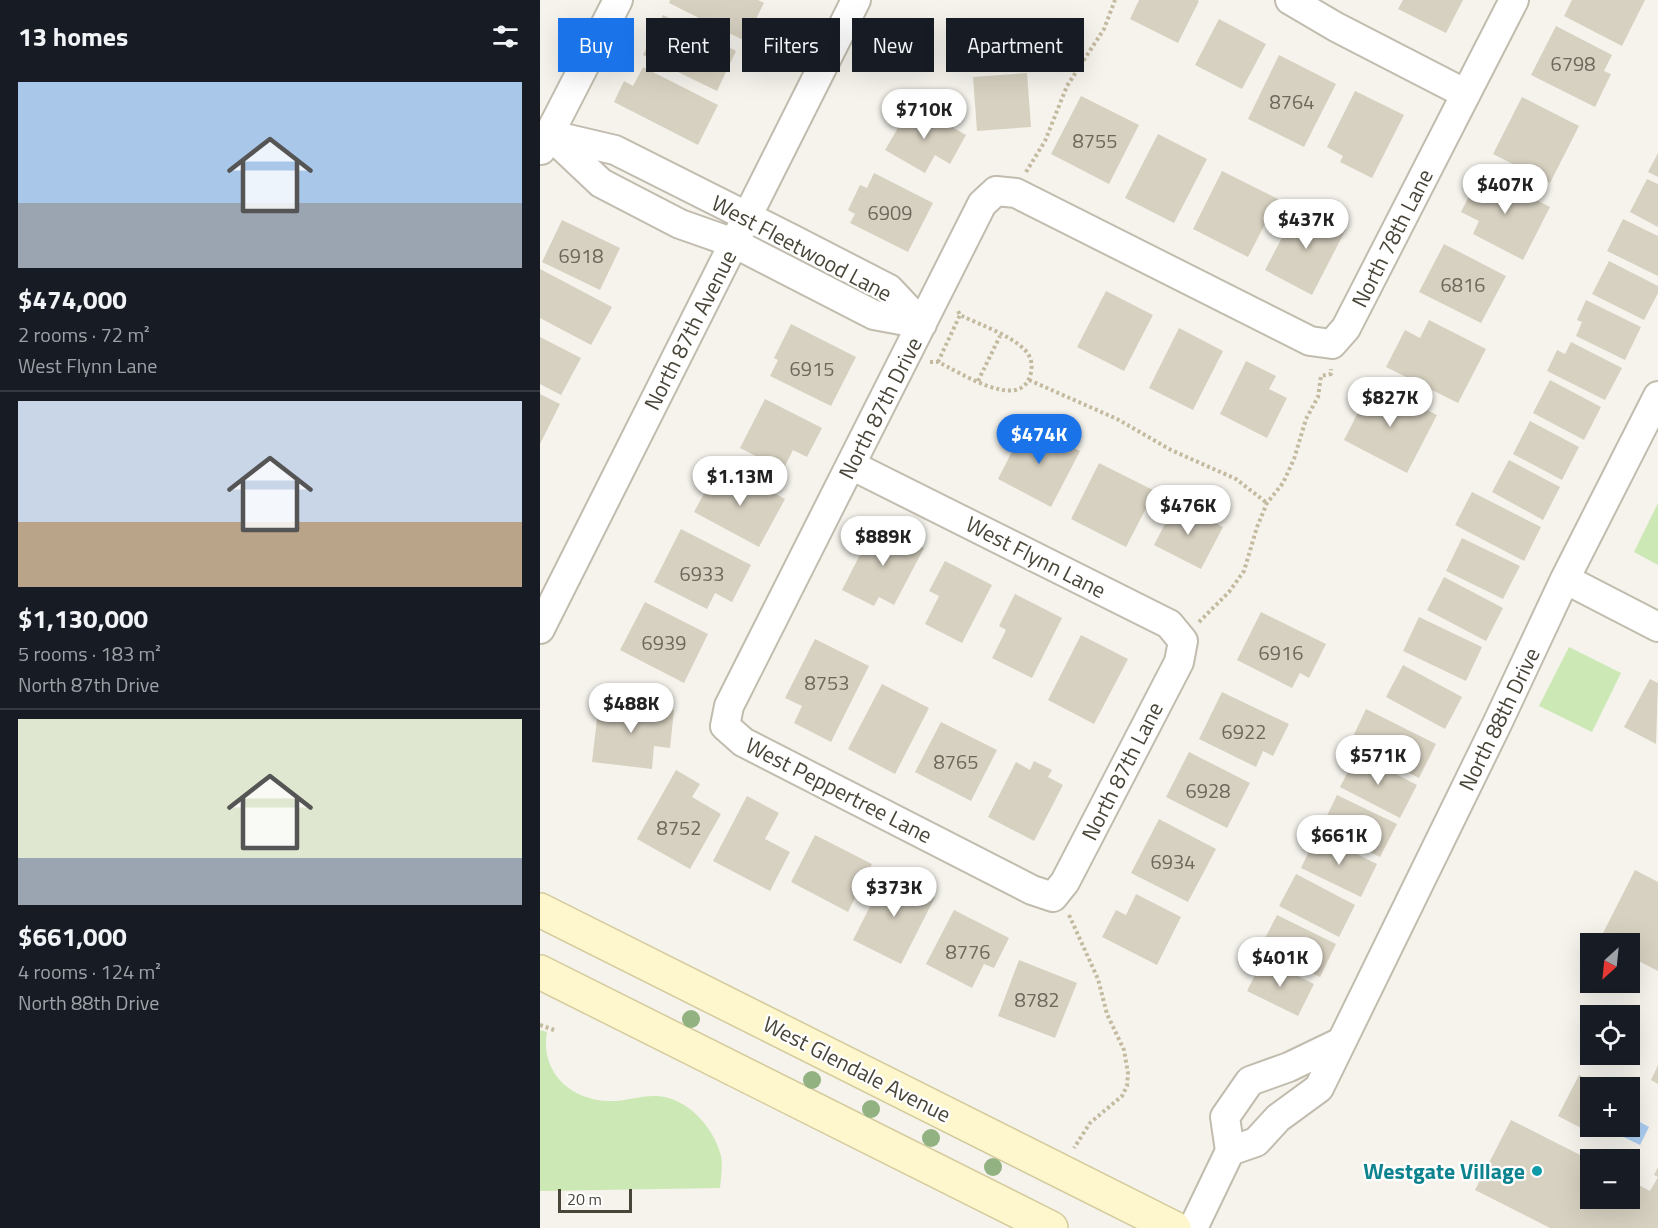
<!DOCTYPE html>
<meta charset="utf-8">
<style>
:root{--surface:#171b24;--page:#20242c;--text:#f1f3f6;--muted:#9ea1a6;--line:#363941;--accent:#1a73e8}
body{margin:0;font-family:"Titillium Web",sans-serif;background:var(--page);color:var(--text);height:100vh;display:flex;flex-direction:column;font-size:22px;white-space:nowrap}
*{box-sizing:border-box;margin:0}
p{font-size:20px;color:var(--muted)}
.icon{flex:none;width:33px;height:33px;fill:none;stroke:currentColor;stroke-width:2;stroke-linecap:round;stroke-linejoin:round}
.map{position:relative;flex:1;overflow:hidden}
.details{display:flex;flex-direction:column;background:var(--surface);width:540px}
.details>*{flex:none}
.banner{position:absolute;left:18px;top:18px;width:570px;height:54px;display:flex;gap:12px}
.needle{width:39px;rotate:207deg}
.fabs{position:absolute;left:1040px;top:933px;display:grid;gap:12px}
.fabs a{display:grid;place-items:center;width:60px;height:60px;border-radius:0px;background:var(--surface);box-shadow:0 6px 24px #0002;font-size:30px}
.scale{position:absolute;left:18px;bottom:15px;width:74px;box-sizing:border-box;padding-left:6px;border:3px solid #4a4539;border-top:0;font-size:16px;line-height:21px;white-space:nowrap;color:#4a4539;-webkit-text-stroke:4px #fff;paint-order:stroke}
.price{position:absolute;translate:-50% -51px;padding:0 14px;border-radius:21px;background:#fff;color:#222;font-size:20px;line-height:39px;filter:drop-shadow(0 2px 3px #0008)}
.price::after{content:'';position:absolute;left:50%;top:36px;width:18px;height:14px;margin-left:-9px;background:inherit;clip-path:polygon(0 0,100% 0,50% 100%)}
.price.on{background:var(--accent);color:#fff}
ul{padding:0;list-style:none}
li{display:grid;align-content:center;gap:12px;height:318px;padding:0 18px}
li+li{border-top:2px solid var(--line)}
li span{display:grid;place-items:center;height:186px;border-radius:0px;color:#555}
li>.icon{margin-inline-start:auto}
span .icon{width:108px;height:108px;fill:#fffc;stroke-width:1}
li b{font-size:26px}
h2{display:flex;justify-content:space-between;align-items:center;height:72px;padding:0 18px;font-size:26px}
.chip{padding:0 21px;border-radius:0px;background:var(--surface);box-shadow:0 6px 24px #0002;font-size:21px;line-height:54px}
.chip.on{background:var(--accent);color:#fff}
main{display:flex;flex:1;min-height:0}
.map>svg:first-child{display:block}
.green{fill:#cce8b5}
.water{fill:#aaccf0}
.building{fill:#d7d1c1}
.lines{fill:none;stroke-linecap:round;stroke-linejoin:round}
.minor-casing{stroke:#c1bcae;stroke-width:32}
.secondary-casing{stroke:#d4cb9c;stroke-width:36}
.path{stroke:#c3ba9f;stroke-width:4;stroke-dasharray:3 3;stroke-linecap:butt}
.minor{stroke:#fff;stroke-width:28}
.secondary{stroke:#fef7cd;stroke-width:33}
.tree{fill:#93b282}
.culture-dot{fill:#0f9aa8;stroke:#fff;stroke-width:2}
.labels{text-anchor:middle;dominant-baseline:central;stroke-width:4.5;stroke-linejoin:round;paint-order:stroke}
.number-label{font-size:20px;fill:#6d685b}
.street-label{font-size:22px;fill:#4a4539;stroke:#fff}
.culture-label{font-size:22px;font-weight:bold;fill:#0d838f;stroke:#fff;text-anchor:end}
</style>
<main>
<section class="details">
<h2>13 homes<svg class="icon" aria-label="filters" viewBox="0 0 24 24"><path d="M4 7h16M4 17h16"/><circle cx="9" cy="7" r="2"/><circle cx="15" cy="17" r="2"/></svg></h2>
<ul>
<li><span style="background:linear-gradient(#a9c7e8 65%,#9aa5b1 0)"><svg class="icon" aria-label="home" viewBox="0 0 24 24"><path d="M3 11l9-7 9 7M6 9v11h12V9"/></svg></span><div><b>$474,000</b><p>2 rooms · 72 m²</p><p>West Flynn Lane</p></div></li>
<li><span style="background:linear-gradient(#c9d6e8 65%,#b9a48a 0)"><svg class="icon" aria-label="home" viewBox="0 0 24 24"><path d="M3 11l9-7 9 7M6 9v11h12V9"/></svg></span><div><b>$1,130,000</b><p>5 rooms · 183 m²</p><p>North 87th Drive</p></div></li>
<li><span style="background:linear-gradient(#dfe7d0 75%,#9aa5b1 0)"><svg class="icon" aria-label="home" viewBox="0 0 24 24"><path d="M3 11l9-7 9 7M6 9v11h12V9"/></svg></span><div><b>$661,000</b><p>4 rooms · 124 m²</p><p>North 88th Drive</p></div></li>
</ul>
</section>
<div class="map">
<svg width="1118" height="1228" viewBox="0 0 1118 1228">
<rect width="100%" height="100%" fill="#f5f3ec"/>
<path class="green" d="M 1118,503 L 1118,565 L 1094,552 Z
M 1029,647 L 1081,673 L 1052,732 L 999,706 Z
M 0,1030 L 7,1032 C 0,1071 29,1099 67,1101 C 84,1102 100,1095 118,1096 C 147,1098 174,1127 181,1156 C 183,1167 181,1177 180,1188 L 0,1191 Z"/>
<path class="water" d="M 1089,1116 L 1109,1127 L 1100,1145 L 1063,1127 L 1089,1126 Z"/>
<path class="building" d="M 130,0 L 218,0 L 224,3 L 205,41 L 129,3 Z
M 599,0 L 657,0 L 659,1 L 638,43 L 590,19 Z
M 863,0 L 923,0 L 906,33 L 858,9 Z
M 1032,0 L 1105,0 L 1082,46 L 1024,16 Z
M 123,15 L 196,51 L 177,91 L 103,55 Z
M 679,19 L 726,44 L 702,89 L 655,65 Z
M 1016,26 L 1072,55 L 1064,71 L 1071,74 L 1055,107 L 991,75 Z
M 739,55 L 796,84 L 764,147 L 708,119 Z
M 103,67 L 178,105 L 158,145 L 74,102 L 84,81 L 93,86 Z
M 487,73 L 491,127 L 437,131 L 433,77 Z
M 815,91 L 864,115 L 832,178 L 800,162 L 803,156 L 787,147 Z
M 541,96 L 599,125 L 569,184 L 511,154 Z
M 982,97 L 1039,126 L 1010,183 L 953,154 Z
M 372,104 L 426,135 L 410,164 L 395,155 L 385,173 L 345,150 Z
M 618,134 L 667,159 L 634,223 L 585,198 Z
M 1118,153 L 1118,177 L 1108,172 Z
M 682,171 L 738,199 L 708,257 L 653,229 Z
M 941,172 L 1010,207 L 983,260 L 933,234 L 939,221 L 921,212 Z
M 334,173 L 393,203 L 368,252 L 310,223 L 315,214 L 308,210 L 320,185 L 327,188 Z
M 1107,179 L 1118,184 L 1118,227 L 1090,212 Z
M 759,205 L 806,229 L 772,295 L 725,270 Z
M 1083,219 L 1118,236 L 1118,276 L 1067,251 Z
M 22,220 L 80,248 L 60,290 L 2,262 Z
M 904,244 L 966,276 L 941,323 L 879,292 Z
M 1069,261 L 1118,286 L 1118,293 L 1104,320 L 1052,294 Z
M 0,269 L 72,307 L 51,345 L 0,318 Z
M 566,291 L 613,315 L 584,371 L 537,347 Z
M 1046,300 L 1101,327 L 1085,360 L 1036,336 L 1042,322 L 1037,320 Z
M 889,320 L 946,349 L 918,403 L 846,367 L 865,330 L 880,338 Z
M 251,324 L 316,357 L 291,406 L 230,376 L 238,360 L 234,358 Z
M 639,328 L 683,351 L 653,410 L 609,388 Z
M 0,337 L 41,358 L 21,395 L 0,384 Z
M 1031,342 L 1082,368 L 1065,400 L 1007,371 L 1017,350 L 1025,354 Z
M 706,361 L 736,376 L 729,389 L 747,398 L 727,438 L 680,414 Z
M 1010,380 L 1061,407 L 1044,440 L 993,413 Z
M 833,383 L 897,415 L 867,473 L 804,440 Z
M 0,394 L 20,404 L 0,444 Z
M 225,399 L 282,428 L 267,457 L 253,450 L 243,470 L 200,448 Z
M 990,421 L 1039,447 L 1022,480 L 973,454 Z
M 486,424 L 540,451 L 511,507 L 458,479 Z
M 969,460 L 1020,487 L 1003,520 L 952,492 Z
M 559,463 L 615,491 L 586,547 L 531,519 Z
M 188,468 L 245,499 L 219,547 L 154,512 L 172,479 L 180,483 Z
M 932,492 L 1001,527 L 984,561 L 915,525 Z
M 636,502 L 683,527 L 661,569 L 614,545 Z
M 336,523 L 384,548 L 354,605 L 339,597 L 334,606 L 302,590 Z
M 141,529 L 211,565 L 192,602 L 175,593 L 167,609 L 114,582 Z
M 922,538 L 980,566 L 963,599 L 906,571 Z
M 405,561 L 452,585 L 422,643 L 385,624 L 399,596 L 389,591 Z
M 904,577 L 963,608 L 946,641 L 887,610 Z
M 475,594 L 522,618 L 492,678 L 452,658 L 466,630 L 459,626 Z
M 105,602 L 168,634 L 144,683 L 80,650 Z
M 721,612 L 786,644 L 769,678 L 760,673 L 752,688 L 697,660 Z
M 879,617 L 942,647 L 926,681 L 863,651 Z
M 541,635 L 588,659 L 554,724 L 508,700 Z
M 275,639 L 329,666 L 291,742 L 254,723 L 262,706 L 245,698 Z
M 863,665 L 922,697 L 905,729 L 846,697 Z
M 1110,679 L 1118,683 L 1116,744 L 1084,727 Z
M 342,684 L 389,708 L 355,774 L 308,749 Z
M 682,692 L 749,724 L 733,756 L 723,751 L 716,767 L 659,739 Z
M 59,702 L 134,710 L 130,748 L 114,746 L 112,769 L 52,762 Z
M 826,709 L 896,744 L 879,778 L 810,743 Z
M 401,722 L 457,750 L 431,801 L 375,772 Z
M 649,752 L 710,783 L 687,828 L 626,797 Z
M 817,754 L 877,785 L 860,818 L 800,787 Z
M 494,761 L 512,770 L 508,777 L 523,785 L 494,841 L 448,817 L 476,762 L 490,770 Z
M 136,770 L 160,784 L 152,797 L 181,814 L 150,869 L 97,839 Z
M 797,795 L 857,824 L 840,857 L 781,828 Z
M 207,796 L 239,813 L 225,839 L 250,852 L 230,891 L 173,861 Z
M 619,819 L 676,849 L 648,902 L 591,873 Z
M 275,835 L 332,864 L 308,912 L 251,882 Z
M 777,835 L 837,864 L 821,897 L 761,868 Z
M 1095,870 L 1118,882 L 1118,971 L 1089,956 L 1089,944 L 1065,944 L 1059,941 Z
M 347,873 L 395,897 L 361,964 L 313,940 Z
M 756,874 L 815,905 L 799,937 L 739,906 Z
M 596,894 L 641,917 L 617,965 L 562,937 L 576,910 L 586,915 Z
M 414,910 L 469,938 L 454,968 L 444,964 L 432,988 L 386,964 Z
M 737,915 L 796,944 L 780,977 L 720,948 Z
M 723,959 L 774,984 L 758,1016 L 707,991 Z
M 479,960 L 537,983 L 515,1038 L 458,1016 Z
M 1118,1065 L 1118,1084 L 1111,1080 Z
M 1039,1075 L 1064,1088 L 1050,1088 L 1050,1110 L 1041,1128 L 1018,1116 Z
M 971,1120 L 1050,1160 L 1050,1198 L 1089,1198 L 1089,1180 L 1110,1191 L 1118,1177 L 1114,1175 L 1118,1167 L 1118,1228 L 1010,1228 L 935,1190 Z"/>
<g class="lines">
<defs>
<path id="minor" d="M 750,0 L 796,27 L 926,94
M 9,134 L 61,183 L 140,224 L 194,243 L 334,315 L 382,324
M 11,135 L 75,150 L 252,239 L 349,289 L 382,324
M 1,150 L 78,0
M 311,465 L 629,624 L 643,641 L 639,662 L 525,882 L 513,897 L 492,890 L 203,742 L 185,726 L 189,706 L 442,204 L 456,191 L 476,193 L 770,341 L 792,344 L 806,328 L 974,0
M 1025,579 L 1118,627
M 0,629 L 316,0
M 690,1151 L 716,1142 L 738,1118 L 779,1088 L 957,724 L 1025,579 L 1118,396
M 653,1228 L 690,1151 L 685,1117 L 710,1081 L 749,1067 L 801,1042"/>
<path id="secondary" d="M 0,910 L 634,1228
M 0,972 L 511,1228"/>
</defs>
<use href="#minor" class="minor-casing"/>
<use href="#secondary" class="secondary-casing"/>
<path class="path" d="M 486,172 L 505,141 L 527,86 L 564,29 L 575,0
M 390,362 L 398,362 C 418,371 479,412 490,376 C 493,367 492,357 485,350 C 469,334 440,325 420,315 L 417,309
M 398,362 L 420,315
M 489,380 L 577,419 L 631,450 L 696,479 L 727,503
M 438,381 L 460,336
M 659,622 L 689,592 L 704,571 L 717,527 L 727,503 L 743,483 L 754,459 L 766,419 L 778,397 L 781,376 L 791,374 L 791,369
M 529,915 L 558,979 L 567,1014 L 584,1050 L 588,1073 L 587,1086 L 582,1096 L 550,1123 L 534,1148
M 0,1025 L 17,1031"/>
<use href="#minor" class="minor"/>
<use href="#secondary" class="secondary"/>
</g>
<g class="tree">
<circle cx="151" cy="1019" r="9"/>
<circle cx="272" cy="1080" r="9"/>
<circle cx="331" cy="1109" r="9"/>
<circle cx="391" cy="1138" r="9"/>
<circle cx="453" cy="1167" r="9"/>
</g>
<circle class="culture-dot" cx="997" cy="1171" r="6"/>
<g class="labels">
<g class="number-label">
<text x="1033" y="63">6798</text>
<text x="752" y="101">8764</text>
<text x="555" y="140">8755</text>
<text x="350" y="212">6909</text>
<text x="41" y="255">6918</text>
<text x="923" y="284">6816</text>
<text x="272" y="368">6915</text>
<text x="162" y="573">6933</text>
<text x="124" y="642">6939</text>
<text x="741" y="652">6916</text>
<text x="287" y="682">8753</text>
<text x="704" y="731">6922</text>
<text x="416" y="761">8765</text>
<text x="668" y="790">6928</text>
<text x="139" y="827">8752</text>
<text x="633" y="861">6934</text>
<text x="428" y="951">8776</text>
<text x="497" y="999">8782</text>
</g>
<g class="street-label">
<text transform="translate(852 238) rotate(-63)">North 78th Lane</text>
<text transform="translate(262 248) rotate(28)">West Fleetwood Lane</text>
<text transform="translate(150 330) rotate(-63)">North 87th Avenue</text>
<text transform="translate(340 408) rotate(-63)">North 87th Drive</text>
<text transform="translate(496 557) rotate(27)">West Flynn Lane</text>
<text transform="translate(959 719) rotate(-64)">North 88th Drive</text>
<text transform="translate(582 771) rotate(-63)">North 87th Lane</text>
<text transform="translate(299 790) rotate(27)">West Peppertree Lane</text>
<text transform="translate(317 1069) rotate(27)">West Glendale Avenue</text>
</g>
<g class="culture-label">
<text x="985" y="1171">Westgate Village</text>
</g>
</g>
</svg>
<div class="fabs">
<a><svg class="needle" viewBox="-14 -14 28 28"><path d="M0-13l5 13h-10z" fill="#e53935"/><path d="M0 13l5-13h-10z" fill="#9ea1a6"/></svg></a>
<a><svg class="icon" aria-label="locate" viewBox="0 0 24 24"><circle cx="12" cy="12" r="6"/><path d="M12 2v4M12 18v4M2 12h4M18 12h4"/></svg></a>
<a>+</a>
<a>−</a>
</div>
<div class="scale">20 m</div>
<b class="price" style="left:384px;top:140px">$710K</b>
<b class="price" style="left:965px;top:215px">$407K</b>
<b class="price" style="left:766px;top:250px">$437K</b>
<b class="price" style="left:850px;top:428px">$827K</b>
<b class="price on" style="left:499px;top:465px">$474K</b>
<b class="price" style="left:200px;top:507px">$1.13M</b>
<b class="price" style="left:648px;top:536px">$476K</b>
<b class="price" style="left:343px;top:567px">$889K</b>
<b class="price" style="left:91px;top:734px">$488K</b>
<b class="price" style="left:838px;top:786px">$571K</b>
<b class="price" style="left:799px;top:866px">$661K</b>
<b class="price" style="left:354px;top:918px">$373K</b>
<b class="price" style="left:740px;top:988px">$401K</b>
<div class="banner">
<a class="chip on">Buy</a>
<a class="chip">Rent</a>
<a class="chip">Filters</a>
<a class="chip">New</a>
<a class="chip">Apartment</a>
</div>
</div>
</main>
